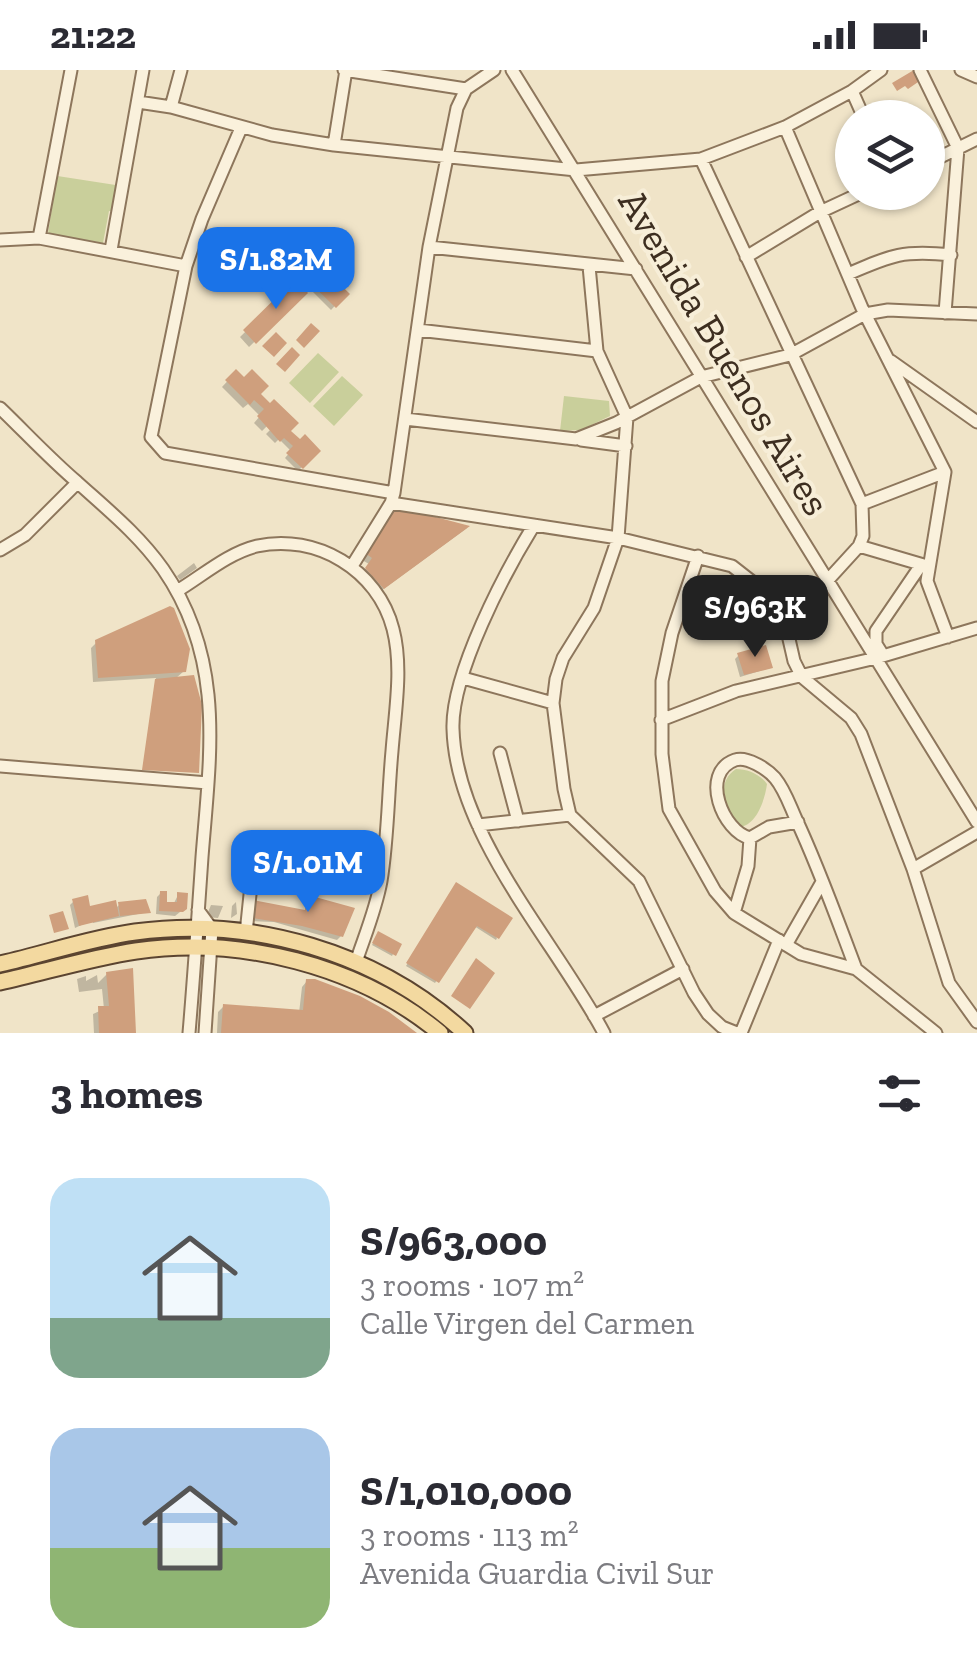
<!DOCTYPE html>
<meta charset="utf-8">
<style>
:root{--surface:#fff;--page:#f2f2f3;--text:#2b2b33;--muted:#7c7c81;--accent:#1a73e8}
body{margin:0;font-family:"Zilla Slab",serif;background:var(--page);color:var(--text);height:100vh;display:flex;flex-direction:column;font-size:38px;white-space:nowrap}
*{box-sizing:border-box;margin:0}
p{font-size:32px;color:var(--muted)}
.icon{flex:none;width:55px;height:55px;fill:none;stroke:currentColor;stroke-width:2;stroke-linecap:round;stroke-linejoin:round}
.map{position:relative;height:963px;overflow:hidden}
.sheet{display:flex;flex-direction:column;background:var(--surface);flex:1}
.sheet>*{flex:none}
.buttons{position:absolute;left:835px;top:30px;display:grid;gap:20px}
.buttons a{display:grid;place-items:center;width:110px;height:110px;border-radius:50%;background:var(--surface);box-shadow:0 2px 8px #0004;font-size:50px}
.price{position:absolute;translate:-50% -85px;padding:0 22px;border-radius:20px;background:var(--accent);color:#fff;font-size:32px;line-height:65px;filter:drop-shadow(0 2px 5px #0008)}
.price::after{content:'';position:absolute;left:50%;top:60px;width:30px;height:22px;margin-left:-15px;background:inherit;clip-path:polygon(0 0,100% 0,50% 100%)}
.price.selected{background:#222;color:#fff}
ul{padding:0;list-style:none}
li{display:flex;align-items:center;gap:30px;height:250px;padding:0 50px}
li span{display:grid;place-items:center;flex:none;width:280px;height:200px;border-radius:30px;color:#555}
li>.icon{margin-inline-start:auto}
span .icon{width:120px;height:120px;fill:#fffc;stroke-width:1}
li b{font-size:42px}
h2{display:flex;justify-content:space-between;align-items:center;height:120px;padding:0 50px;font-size:42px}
.status{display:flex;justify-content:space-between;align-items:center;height:70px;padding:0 50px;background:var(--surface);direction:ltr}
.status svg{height:28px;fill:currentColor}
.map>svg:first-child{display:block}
.green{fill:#c9cf9b}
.shadow{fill:#0003}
.building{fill:#cf9f7d}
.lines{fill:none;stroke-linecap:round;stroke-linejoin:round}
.minor-casing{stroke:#8d765c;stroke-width:15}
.major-casing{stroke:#5b4430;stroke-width:19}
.minor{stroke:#faf1dc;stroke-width:11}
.major{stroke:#f3d9a0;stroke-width:15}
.labels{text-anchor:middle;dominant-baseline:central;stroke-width:8;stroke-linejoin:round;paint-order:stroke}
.street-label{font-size:40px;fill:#3d2e20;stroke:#f7eed8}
</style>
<div class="status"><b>21:22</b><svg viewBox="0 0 49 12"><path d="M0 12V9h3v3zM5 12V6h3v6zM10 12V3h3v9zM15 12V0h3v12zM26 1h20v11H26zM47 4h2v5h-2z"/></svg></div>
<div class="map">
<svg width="977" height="963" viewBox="0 0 977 963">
<rect width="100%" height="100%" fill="#f0e4c8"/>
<path class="green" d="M 51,105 L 122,116 L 117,142 L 109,141 L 103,173 L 48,163 L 53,132 L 47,130 Z
M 318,283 L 339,302 L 310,333 L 289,313 Z
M 342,306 L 363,325 L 334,356 L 313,336 Z
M 564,326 L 609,331 L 610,346 L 581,360 L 560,361 Z
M 736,699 C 747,699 760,704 767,714 C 765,730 756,756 739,757 C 724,742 715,712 736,699 Z"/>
<path class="shadow" d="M 314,192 L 346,224 L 331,240 L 299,208 Z
M 295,213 L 304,223 L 249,277 L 240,267 Z
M 236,302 L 300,373 L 318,381 L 298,401 L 285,388 L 291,381 L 279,369 L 275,373 L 266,364 L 275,355 L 272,351 L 262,361 L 254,353 L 260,346 L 248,334 L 243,338 L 222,317 Z
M 425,447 L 467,458 L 378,523 L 362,504 L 369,494 L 362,490 L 387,449 Z
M 194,493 L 197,498 L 180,510 L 177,506 Z
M 97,572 L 184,601 L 175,609 L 143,699 L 156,608 L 93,612 L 91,578 Z
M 739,585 L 770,598 L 740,607 L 735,589 Z
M 454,817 L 497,868 L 496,870 L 474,856 L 435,913 L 406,896 Z
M 161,823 L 168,834 L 173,835 L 178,825 L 185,838 L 175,846 L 156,844 L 157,827 Z
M 308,828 L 341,866 L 337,870 L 274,852 L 250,851 L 250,837 L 304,843 Z
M 74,831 L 89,842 L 115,839 L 120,834 L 148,842 L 93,853 L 92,850 L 75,858 L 70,835 Z
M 236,832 L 237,844 L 231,848 L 232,836 Z
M 211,835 L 223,836 L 218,848 L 206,847 Z
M 377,866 L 393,884 L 392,886 L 372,875 Z
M 130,900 L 134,963 L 94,963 L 93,944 L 104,939 L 102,919 L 79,922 L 77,909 L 86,906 L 86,911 L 97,905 L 98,913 L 107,904 Z
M 307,911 L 411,962 L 217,963 L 218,942 L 223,937 L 299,943 L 302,917 Z"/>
<path class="building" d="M 914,0 L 921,10 L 908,19 L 905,16 L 897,21 L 892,13 Z
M 314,189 L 350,224 L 336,238 L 300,203 Z
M 295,209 L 308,223 L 256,274 L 243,260 Z
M 311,253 L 320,261 L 304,278 L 296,270 Z
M 276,262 L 287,273 L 274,287 L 262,276 Z
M 292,277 L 300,285 L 285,302 L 276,294 Z
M 236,299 L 244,307 L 252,299 L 269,316 L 261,324 L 270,333 L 274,329 L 299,353 L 291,361 L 300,369 L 305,364 L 321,381 L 303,399 L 286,383 L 293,376 L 284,368 L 280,372 L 257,346 L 264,339 L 254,330 L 250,335 L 225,310 Z
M 392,441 L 428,442 L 428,445 L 470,456 L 384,519 L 365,498 L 372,488 L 365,483 Z
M 170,536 L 174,538 L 190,579 L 186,602 L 98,608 L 95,570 Z
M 766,575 L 773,598 L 744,605 L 737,583 Z
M 194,605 L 202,635 L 199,703 L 142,700 L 155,609 Z
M 456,812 L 513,848 L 499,869 L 477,856 L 439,913 L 406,893 Z
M 160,821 L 167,821 L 167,832 L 177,832 L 177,822 L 188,823 L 187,839 L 183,842 L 159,841 Z
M 88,825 L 90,836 L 116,830 L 119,846 L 79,856 L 72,829 Z
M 308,825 L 355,838 L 343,867 L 302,856 L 252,848 L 253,830 L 305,840 Z
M 146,829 L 151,843 L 120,846 L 118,832 Z
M 63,841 L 69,859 L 54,863 L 49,845 Z
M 378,861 L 402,874 L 396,886 L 372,873 Z
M 476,888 L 495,903 L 470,939 L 451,926 Z
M 133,898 L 136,963 L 99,963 L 98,936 L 109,936 L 106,902 Z
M 306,909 L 315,909 L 360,926 L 389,942 L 417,963 L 221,963 L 223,934 L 303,940 Z"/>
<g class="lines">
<defs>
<path id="minor" d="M 344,0 L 466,19
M 512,0 L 977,752
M 920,0 L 958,78 L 945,243
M 961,0 L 977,7
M 852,21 L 864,48
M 138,32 L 171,37 L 272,65 L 334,75 L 576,100 L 701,89 L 785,57 L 852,21 L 881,0
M 171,37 L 181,0
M 785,57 L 862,238 L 945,402
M 241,58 L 202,149 L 186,196 L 151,367 L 165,383 L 394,423
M 334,75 L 346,0
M 701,89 L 862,434 L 863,466 L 859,476 L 786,556
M 928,93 L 977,69
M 39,168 L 71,0
M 0,170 L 39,168 L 186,196
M 429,177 L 636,199
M 111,180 L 143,0
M 746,187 L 820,142 L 863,122
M 589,196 L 597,281 L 627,347 L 618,468 L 594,538 L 563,588 L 556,609 L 553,633 L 564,719 L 570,745 L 639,811 L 694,923 L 708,944 L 722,957 L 737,963
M 848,204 C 892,185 903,180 951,185
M 418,260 L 597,281
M 891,291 L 977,352
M 0,338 C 26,363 50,389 77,412 C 108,440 139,465 163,499 C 226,590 210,685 202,787 C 198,846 194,904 189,963
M 405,349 L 576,369 L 616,353 L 701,307 L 790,285 L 865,244 L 888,240 L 977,244
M 581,370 L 626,376
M 945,402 L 927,511 L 948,567
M 391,433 L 618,468 L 732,496 L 755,514 L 786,556 L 794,591 L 802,607 L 851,648 L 861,664 L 913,799 L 949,913 L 977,952
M 862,434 L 945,402
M 534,455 C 505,502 451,604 453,659 C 456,766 555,871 604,963
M 859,476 L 927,496
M 0,480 L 25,465 L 77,413
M 698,486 L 672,563 L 662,611 L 662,684 L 669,739 L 715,821 L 734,843 L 801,884 L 856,899 L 936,963
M 352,496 L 391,433 L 394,423 L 429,177 L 457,38 L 466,19 L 494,0
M 177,521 C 202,506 228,483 257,476 C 316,463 378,500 393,559 C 403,597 395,642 392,681 C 388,724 388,769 381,811 C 376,839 365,865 356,892
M 881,582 L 876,574 L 876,561 L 921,495
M 463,608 L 553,633
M 661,650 L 736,621 L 876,588 L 977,558
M 500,683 L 518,751
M 0,696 L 208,713
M 798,752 L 769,757 L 750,768 C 723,762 699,703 735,690 C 747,686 767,699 775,708 C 785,720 790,736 796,749 C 819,798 837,849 856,899
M 478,755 L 570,745
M 913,799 L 977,762
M 198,840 L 212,859 L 205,963
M 734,843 L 748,796 L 750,768
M 246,863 L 251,815
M 786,875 L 822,812
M 594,946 L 683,899
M 741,963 L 779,870"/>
<path id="major" d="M 0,894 C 45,884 90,868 135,862 C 252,846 378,882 465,963
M 0,912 C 45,902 90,888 136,881 C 240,866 358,895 440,963"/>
</defs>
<use href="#minor" class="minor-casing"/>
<use href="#major" class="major-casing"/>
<use href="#minor" class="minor"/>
<use href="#major" class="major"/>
</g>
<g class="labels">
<g class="street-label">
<text transform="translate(725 282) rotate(59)">Avenida Buenos Aires</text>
</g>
</g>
</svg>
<div class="buttons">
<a><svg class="icon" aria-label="layers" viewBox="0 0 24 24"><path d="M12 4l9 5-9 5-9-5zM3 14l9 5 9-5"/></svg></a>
</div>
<b class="price" style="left:276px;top:242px">S/1.82M</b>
<b class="price selected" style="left:755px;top:590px">S/963K</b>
<b class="price" style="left:308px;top:845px">S/1.01M</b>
</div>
<section class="sheet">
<h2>3 homes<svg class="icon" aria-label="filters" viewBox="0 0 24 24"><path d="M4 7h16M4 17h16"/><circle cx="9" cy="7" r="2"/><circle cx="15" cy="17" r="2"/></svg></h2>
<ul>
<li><span style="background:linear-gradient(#bfe0f5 70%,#7fa58c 0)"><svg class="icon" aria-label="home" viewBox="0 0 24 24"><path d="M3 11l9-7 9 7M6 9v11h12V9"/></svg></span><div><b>S/963,000</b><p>3 rooms · 107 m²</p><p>Calle Virgen del Carmen</p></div></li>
<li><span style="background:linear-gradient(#a9c7e8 60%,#8fb573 0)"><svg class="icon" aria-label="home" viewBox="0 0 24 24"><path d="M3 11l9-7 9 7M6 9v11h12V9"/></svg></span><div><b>S/1,010,000</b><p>3 rooms · 113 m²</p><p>Avenida Guardia Civil Sur</p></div></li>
</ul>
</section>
